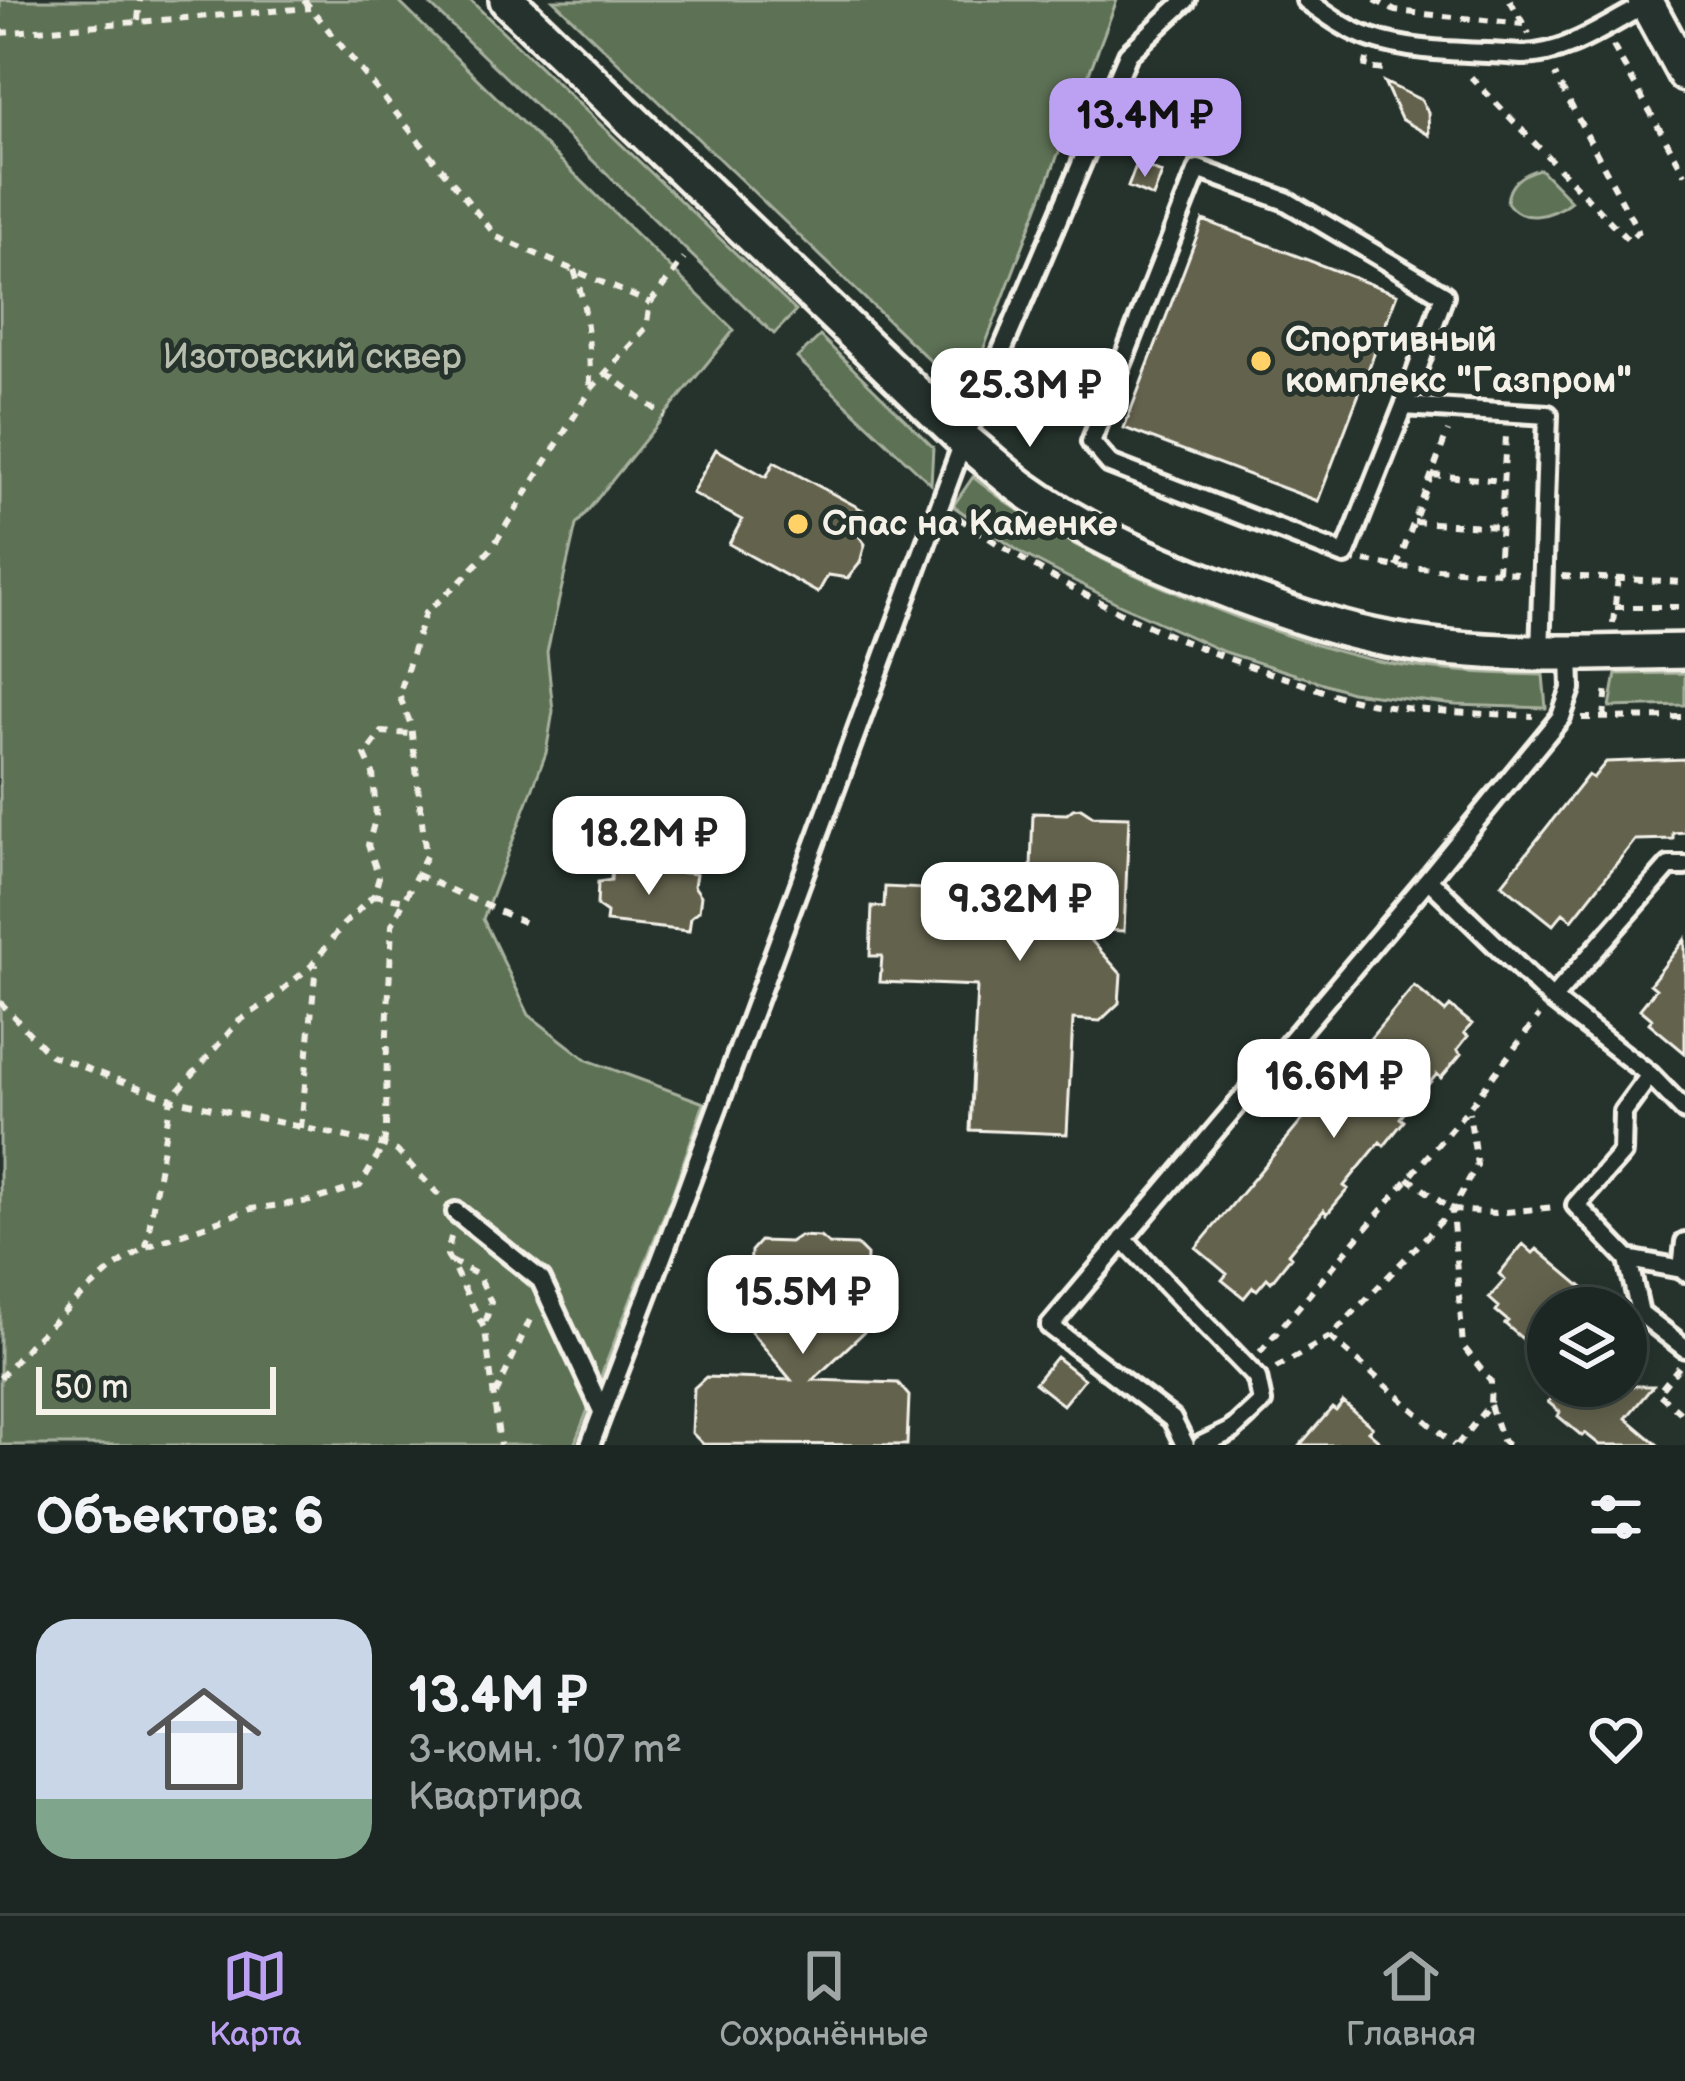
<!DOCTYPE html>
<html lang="ru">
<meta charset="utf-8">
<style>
:root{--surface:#1c2622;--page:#29322f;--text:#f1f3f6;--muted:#a0a5a5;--line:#3a4340;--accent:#bca0f2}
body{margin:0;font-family:"Balsamiq Sans",sans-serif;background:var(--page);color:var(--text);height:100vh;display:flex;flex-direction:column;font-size:45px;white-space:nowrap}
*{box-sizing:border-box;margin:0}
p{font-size:39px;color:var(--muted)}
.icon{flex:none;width:66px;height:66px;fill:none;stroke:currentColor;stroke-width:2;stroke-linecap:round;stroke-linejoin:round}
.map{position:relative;height:1445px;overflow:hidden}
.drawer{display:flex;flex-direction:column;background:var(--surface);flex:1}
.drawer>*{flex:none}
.tools{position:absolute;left:1527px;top:1287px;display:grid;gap:24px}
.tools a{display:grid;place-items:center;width:120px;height:120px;border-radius:50%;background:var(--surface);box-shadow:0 6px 30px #0003,0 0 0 3px var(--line);font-size:60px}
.scale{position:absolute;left:36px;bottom:30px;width:240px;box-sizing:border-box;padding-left:12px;border:6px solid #f4f1e8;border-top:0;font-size:33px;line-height:42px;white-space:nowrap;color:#f4f1e8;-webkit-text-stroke:9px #26332d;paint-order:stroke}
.price{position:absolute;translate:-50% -102px;padding:0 27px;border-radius:24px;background:#fff;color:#222;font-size:39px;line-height:78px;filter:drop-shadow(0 3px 6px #0008)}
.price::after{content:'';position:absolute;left:50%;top:72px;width:36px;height:27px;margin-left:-18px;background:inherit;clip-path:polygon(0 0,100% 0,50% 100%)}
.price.active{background:var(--accent);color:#111}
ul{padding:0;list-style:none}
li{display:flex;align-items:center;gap:36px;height:300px;padding:0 36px}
li span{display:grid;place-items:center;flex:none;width:336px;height:240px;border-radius:36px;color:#555}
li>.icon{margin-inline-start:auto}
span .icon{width:144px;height:144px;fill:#fffc;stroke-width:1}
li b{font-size:51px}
h2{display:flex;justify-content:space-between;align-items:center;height:144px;padding:0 36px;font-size:51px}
.menu{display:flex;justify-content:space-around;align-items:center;height:168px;border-top:3px solid var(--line);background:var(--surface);font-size:33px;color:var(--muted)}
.menu a{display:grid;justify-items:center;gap:6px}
.menu .active{color:var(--accent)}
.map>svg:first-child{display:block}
.green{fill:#5d7155;stroke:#a8b19e;stroke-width:3}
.building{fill:#64624e;stroke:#f4f1e8;stroke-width:3}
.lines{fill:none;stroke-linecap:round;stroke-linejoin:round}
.lane-casing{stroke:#f4f1e8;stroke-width:26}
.street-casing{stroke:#f4f1e8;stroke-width:42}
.path{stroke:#f4f1e8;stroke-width:6;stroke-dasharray:9 9;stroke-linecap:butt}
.lane{stroke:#26332d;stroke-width:16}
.street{stroke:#26332d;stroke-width:33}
.poi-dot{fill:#ffd166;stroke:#26332d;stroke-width:4.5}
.labels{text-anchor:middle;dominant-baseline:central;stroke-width:10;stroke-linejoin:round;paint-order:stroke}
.poi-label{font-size:36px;font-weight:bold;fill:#f4f1e8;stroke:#26332d;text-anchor:start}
.park-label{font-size:36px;fill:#b8bead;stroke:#26332d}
</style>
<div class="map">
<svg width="1685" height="1445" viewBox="0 0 1685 1445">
<rect width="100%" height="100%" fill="#26332d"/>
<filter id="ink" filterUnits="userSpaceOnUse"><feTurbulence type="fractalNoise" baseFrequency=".00833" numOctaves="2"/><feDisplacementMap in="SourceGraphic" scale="24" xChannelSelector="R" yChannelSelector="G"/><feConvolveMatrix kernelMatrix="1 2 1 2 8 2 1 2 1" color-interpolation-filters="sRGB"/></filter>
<g filter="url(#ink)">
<path class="green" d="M 0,0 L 397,0 L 734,330 L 576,525 L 547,652 L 553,711 L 546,753 L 483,919 L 529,1015 L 587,1060 L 704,1103 L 673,1192 L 574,1445 L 0,1445 Z
M 425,0 L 470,0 L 796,311 L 774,334 Z
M 553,0 L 1117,0 L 966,395 Z
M 1540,169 L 1571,201 C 1553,216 1522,225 1507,202 C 1508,183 1523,173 1540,169 Z
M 820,336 L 933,447 L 931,484 L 797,358 Z
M 973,477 C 1053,541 1144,582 1239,618 C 1287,636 1337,654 1388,663 C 1440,671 1492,674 1543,675 L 1546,708 L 1455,705 L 1351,692 L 1222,651 L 1119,604 L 1023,554 L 953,506 Z
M 1685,673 L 1685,705 L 1610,707 L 1616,674 Z"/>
<path class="building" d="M 1384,82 L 1421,100 L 1428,112 L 1429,135 L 1401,119 Z
M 1137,163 L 1162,173 L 1153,197 L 1128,187 Z
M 1203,220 L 1397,294 L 1318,501 L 1124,428 Z
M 716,449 L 766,477 L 774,462 L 863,510 L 853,528 L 865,544 L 860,563 L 848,578 L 828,575 L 818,593 L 729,544 L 742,520 L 692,493 Z
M 1685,759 L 1685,832 L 1673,833 L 1673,839 L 1635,840 L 1572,920 L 1563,913 L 1553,925 L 1502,884 L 1588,775 L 1593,778 L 1606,762 Z
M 1081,808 L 1093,816 L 1129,817 L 1124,931 L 1081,929 L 1121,974 L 1119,1003 L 1100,1021 L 1073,1019 L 1067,1134 L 970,1130 L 977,986 L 880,982 L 882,956 L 870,956 L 872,906 L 884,907 L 885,887 L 1030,894 L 1033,813 L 1067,814 L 1073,809 Z
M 612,865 L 696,874 L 694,886 L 701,896 L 699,911 L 691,917 L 689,931 L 606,922 L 607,913 L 597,906 L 598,882 L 611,880 Z
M 1685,939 L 1685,1053 L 1649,1023 L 1652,1019 L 1640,1009 L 1656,989 L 1650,984 Z
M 1414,986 L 1445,1012 L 1450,1006 L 1472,1024 L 1464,1033 L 1468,1036 L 1457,1050 L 1461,1054 L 1441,1078 L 1437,1074 L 1400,1118 L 1404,1121 L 1384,1146 L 1380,1142 L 1344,1186 L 1348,1189 L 1327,1214 L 1324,1210 L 1288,1254 L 1291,1257 L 1271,1282 L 1267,1278 L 1257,1290 L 1253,1287 L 1244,1298 L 1222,1280 L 1227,1274 L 1196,1248 Z
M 799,1236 L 820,1237 L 829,1244 L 857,1245 L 867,1255 L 864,1332 L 813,1380 L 898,1383 L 909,1396 L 907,1445 L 703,1444 L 692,1433 L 694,1388 L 706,1377 L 791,1380 L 748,1328 L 751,1251 L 760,1241 L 790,1242 Z
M 1523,1244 L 1533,1253 L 1537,1249 L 1607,1308 L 1548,1308 L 1548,1361 L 1505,1324 L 1508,1321 L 1496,1311 L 1499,1307 L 1489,1298 L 1505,1280 L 1499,1274 Z
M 1056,1357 L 1084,1379 L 1063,1405 L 1035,1383 Z
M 1562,1386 L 1653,1386 L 1626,1418 L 1658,1445 L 1600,1445 L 1585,1433 L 1582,1436 L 1558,1416 L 1560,1412 L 1548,1402 Z
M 1343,1402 L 1372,1427 L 1368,1431 L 1384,1445 L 1300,1445 L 1332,1408 L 1336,1411 Z"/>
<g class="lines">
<defs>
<path id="lane" d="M 1306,0 C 1327,15 1347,30 1371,38 C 1418,54 1473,51 1522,55 C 1567,55 1608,24 1647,4
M 1404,406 L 1444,295 L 1286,201 L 1198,169 L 1091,442 L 1110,464 L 1345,555 L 1404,406 L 1548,415 L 1540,653
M 1428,879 L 1552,999 L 1650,1075 L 1685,1111
M 1552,999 L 1669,866 L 1685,866
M 1650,1075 L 1623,1112 L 1622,1153 L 1576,1205 L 1628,1259 L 1682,1269
M 456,1212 L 541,1280 L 602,1411
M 1123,1239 L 1257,1378 L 1262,1402 L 1231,1431 L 1202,1445
M 1685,1242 L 1682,1269 L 1685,1272
M 1628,1259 L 1640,1313 L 1685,1348
M 590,1445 L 667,1244 L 964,440 L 1128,54 L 1186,0
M 1185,1445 L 1172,1419 L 1050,1326 L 1428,879 L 1561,717 L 1571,689 L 1570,652"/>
<path id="street" d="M 507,0 L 964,440 C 983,455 1001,472 1021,487 C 1087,535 1166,567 1242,596 C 1291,614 1341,631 1392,640 C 1488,658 1588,653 1685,651
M 1645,0 L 1685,74"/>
</defs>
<use href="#lane" class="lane-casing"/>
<use href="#street" class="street-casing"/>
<path class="path" d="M 304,0 L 497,237 L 650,303
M 1375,0 L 1395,11 L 1523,24
M 1510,0 L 1529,34
M 138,20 L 140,0
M 0,33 L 310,8
M 1613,46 L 1685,174
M 1367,59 L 1365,68 L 1385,70
M 1471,77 L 1629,241 L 1638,231 L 1555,75
M 574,270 C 588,310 590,347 590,390
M 606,373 L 665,416
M 1432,475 L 1503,481
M 959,518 C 1060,588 1172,643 1289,679 C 1309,686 1329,694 1350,699 C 1407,712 1475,713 1533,716
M 1414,522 L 1501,527
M 1365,561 L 1397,567 L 1519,573
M 1397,567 L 1448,431
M 1498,572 L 1506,436
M 1562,576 L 1685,582
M 1615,607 L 1685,607
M 1613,623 L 1618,578
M 1582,718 L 1685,717
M 1604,718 L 1607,685
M 417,875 L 530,925
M 374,895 L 405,900
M 0,1002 L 50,1055 L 171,1099 L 384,1145 L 397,1151 L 439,1195
M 301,1128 L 316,964
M 1408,1178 L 1452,1210 L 1496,1213 L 1556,1207
M 451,1237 L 447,1255 L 485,1330 L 500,1445
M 146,1247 L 171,1099 L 239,1021 L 269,1001 L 311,966 L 343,925 L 374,895 L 379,877 L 368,845 L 376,816 L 373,773 L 365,755 L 382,732 L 412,734
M 451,1261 L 478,1275 L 491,1302 L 485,1324
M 1330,1337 L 1454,1445
M 1260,1352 L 1468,1109 L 1539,1016
M 1679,1367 L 1658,1393 L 1685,1416
M 1276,1368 L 1330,1337 L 1452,1210
M 0,1378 L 28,1346 L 70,1306 L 112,1269 L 146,1247 L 251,1209 L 310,1201 L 360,1186 L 384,1145 L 386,1130 L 387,1033 L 392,925 L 426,856 L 411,725 L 399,695 L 425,613 L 460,582 L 492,548 L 592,388 L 646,328 L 650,303 L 684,259
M 496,1394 L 533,1313
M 1490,1405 L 1502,1440 L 1508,1445
M 1457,1445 L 1490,1404 L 1491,1382 L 1463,1346 L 1452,1210 L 1477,1165 L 1469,1112"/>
<use href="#lane" class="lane"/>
<use href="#street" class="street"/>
</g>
</g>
<g class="poi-dot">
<circle cx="1261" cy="361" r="12"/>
<circle cx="798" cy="524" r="12"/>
</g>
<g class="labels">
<g class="poi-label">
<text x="1285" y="340">Спортивный<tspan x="1285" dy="41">комплекс "Газпром"</tspan></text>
<text x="822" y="524">Спас на Каменке</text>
</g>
<g class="park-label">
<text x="312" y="357">Изотовский сквер</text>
</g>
</g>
</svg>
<div class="tools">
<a><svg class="icon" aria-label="layers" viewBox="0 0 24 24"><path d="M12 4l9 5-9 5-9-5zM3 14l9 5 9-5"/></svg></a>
</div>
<div class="scale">50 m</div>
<b class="price active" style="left:1145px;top:180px">13.4M ₽</b>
<b class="price" style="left:1030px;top:450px">25.3M ₽</b>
<b class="price" style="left:649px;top:898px">18.2M ₽</b>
<b class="price" style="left:1020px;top:964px">9.32M ₽</b>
<b class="price" style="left:1334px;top:1141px">16.6M ₽</b>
<b class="price" style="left:803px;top:1357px">15.5M ₽</b>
</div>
<section class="drawer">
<h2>Объектов: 6<svg class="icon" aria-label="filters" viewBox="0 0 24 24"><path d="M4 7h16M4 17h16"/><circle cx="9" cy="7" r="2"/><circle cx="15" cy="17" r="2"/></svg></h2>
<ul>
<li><span style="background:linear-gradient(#c9d6e8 75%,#7fa58c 0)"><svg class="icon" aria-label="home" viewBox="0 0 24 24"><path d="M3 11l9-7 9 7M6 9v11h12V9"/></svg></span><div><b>13.4M ₽</b><p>3-комн. · 107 m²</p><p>Квартира</p></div><svg class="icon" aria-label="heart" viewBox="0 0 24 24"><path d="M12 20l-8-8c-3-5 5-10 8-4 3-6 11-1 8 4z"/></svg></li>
</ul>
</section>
<nav class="menu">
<a class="active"><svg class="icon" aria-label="map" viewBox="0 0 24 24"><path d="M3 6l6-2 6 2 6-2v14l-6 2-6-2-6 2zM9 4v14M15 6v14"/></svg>Карта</a>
<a><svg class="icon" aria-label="saved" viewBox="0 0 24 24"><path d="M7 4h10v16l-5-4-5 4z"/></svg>Сохранённые</a>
<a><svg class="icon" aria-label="home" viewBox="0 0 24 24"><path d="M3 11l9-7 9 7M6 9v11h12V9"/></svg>Главная</a>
</nav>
